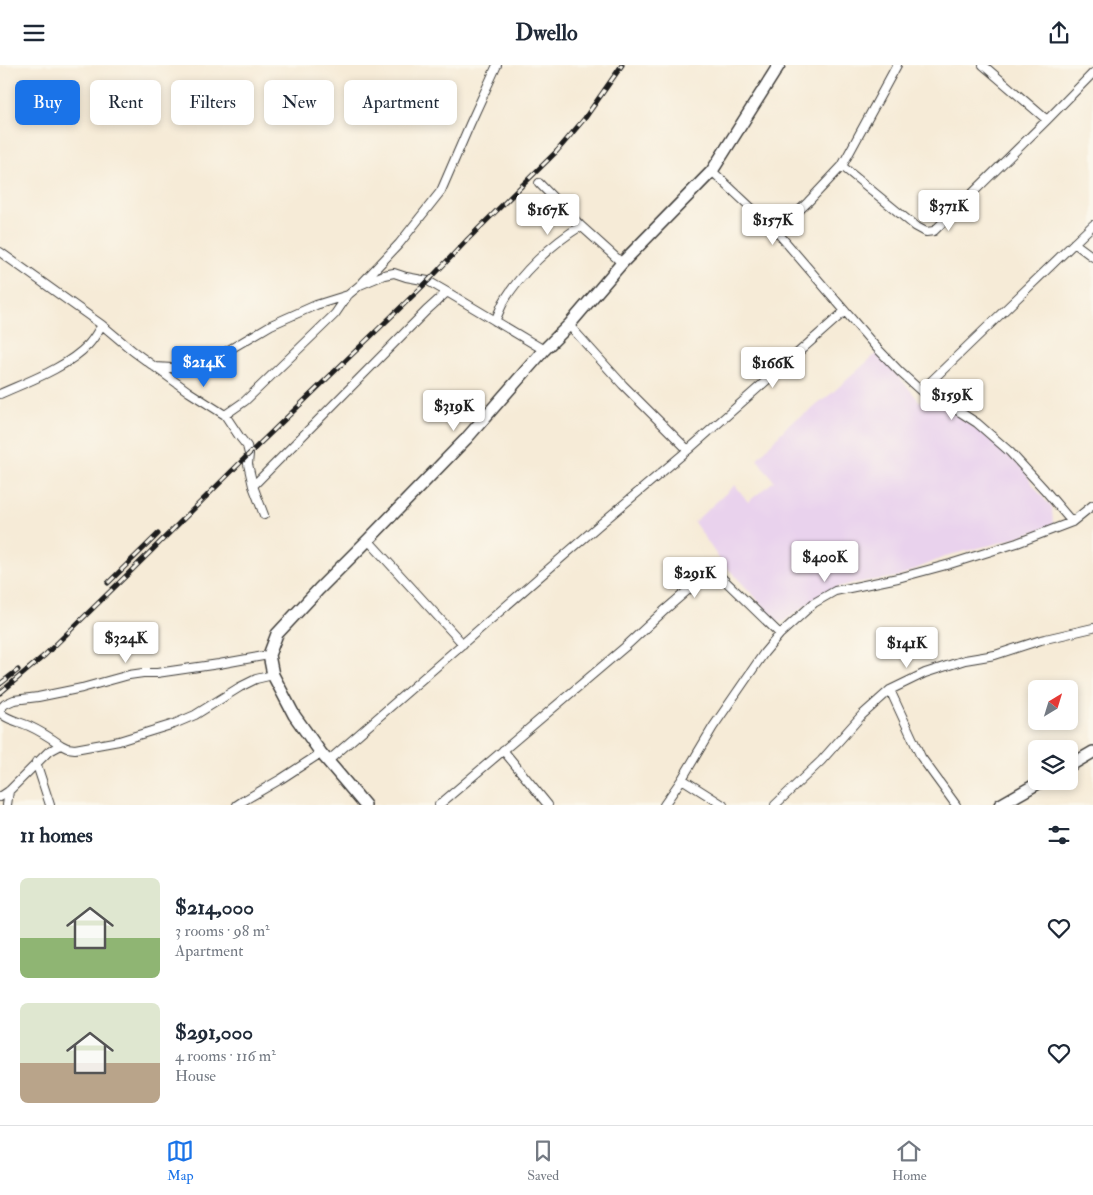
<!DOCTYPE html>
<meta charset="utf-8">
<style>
:root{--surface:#fff;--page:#f6f6f7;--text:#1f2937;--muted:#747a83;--line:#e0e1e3;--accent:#1a73e8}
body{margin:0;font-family:"IM FELL Double Pica",serif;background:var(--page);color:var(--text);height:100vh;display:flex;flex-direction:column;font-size:19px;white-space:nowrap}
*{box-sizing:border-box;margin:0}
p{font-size:16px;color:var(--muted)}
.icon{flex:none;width:28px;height:28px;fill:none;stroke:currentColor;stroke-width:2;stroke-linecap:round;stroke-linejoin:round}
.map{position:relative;height:740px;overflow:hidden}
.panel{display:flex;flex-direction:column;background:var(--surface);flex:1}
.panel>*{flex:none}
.hud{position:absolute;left:15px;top:15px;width:500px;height:45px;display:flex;gap:10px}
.needle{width:32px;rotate:38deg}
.controls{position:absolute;left:1028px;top:615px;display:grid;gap:10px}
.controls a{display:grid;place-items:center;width:50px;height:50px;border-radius:8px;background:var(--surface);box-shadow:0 2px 8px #0003;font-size:25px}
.price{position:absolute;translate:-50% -42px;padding:0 11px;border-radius:5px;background:#fff;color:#222;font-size:16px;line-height:32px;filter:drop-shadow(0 1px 2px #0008)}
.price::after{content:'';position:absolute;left:50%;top:30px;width:15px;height:11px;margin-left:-8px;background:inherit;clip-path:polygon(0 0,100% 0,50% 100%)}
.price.on{background:var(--accent);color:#fff}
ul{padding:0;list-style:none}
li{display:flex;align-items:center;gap:15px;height:125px;padding:0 20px}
li span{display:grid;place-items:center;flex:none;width:140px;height:100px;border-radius:8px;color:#555}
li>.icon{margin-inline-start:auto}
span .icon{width:60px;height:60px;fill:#fffc;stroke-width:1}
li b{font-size:21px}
h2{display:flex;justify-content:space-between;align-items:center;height:60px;padding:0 20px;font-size:21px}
.chip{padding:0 18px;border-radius:8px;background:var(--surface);box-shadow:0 2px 8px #0003;font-size:18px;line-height:45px}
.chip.on{background:var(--accent);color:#fff}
header{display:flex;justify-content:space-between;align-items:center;height:65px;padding:0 20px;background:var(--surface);font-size:22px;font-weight:800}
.dock{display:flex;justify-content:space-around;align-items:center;height:70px;border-top:1px solid var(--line);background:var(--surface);font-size:14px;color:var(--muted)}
.dock a{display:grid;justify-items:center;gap:2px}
.dock .on{color:var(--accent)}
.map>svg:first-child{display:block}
.built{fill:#e9d2ed}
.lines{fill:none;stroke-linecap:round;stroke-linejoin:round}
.street-casing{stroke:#3d3b38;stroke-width:10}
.secondary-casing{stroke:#3d3b38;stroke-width:14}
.street{stroke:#fff;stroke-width:8}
.secondary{stroke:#fff;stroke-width:11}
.rail-casing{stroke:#1c1c1c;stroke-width:5}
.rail{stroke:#fbf7ec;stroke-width:3;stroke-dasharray:9;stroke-linecap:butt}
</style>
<header><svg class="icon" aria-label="menu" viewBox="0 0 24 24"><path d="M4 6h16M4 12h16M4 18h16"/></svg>Dwello<svg class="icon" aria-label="share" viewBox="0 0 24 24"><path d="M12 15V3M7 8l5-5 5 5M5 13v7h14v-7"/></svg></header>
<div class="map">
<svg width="1093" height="740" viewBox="0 0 1093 740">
<rect width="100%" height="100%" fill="#fbf7ec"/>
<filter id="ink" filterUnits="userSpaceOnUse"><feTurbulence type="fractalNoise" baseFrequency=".02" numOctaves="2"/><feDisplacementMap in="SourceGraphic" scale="10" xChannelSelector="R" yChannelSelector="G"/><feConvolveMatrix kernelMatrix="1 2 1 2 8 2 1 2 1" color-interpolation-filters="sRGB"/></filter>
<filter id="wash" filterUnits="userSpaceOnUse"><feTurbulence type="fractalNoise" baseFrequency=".0096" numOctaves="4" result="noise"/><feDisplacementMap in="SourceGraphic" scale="20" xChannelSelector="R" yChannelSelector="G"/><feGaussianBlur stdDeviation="1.12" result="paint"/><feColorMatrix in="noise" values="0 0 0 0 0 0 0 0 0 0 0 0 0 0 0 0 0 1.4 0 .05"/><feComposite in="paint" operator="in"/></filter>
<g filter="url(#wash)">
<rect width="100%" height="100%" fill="#f6ebd7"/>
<path class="built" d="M 877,288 L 886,296 L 920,337 L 925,331 L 950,345 L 998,380 L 1024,405 L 1033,420 L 1045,435 L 1052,442 L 1053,460 L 999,478 L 949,490 L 897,512 L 854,518 L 828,525 L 781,558 L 773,554 L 757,534 L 720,495 L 694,457 L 735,420 L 748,437 L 774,416 L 757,394 L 791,357 L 808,347 L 832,328 Z"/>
</g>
<g filter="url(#ink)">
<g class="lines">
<defs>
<path id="street" d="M 983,0 L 1047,55
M 842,101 L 897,0
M 712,106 L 777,167 L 875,281 L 900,307 L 921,326 L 949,340 L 977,358 L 1010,387 L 1044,424 L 1072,457
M 539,118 L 581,161
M 777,167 L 808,137 L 842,101 L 915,161 L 926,167 L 934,166 L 1047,55 L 1093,8
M 1074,178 L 1093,192
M 0,187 L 102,260 C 97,267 94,274 88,280 C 66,303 29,316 0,329
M 363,217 L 399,179 L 441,126 L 470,59 L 497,0
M 495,256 C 498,250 500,244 503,238 C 519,209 553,178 581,161 L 622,198
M 102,260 L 133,286 L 189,327 L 225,350 L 239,371 L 247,381 L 249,389 L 248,399 L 253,421
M 155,302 L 190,304 L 205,299 L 271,260 L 316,240 L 348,230
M 921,326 L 1093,160
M 225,350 L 245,336 L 335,249 L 348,230 L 360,220 L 384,210 L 394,208 L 406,212 L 428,216 L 447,227
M 688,385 L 845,246
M 264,450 L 253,421 L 426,246 L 447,227 L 544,285
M 368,475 L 463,579
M 890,625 L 921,692 L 956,740
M 0,644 L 5,639 L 14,635 L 38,632 L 82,623 L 129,610 L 143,608 L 157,608 L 219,599 L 269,590
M 0,647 C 5,654 20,657 29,661 C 40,666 51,673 61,680
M 503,685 L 548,740
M 328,696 L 598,461 L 688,385 L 623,320 L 569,260
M 36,697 L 50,740
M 682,714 L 723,740
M 0,732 L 9,726 L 48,687 L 61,680 L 67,683 L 75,684 L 119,676 L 174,659 L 195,650 L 240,622 L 256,614 L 273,610
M 7,740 L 9,726
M 237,740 L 243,736 L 281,714 L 321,688
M 439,740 L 625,582 L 666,544 L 710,506 L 713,505 L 717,508 L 780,569
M 664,740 L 682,714 L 713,662 L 764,588 L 780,569 L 814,538 L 835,526 L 898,513 L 950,499 L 1017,478 L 1072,457 L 1093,440
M 775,740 L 821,696 L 862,650 L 890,625 L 925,608 L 965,595 L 995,590 L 1041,575 L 1093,563"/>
<path id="secondary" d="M 1069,701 L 1093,687
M 365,740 L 321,688 L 294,650 L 273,610 L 269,590 L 277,569 L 319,524 L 368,475 L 466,374 L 544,285 L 569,260 L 622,198 L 712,106 L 779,0
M 1000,740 L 1042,716"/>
</defs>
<use href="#street" class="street-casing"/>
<use href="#secondary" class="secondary-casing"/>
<use href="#street" class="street"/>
<use href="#secondary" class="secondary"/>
<defs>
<path id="rail" d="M 108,518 L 158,469
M 0,619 L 18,605
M 0,628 L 45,590 L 129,508 L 249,389 L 428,216 L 468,174 L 557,86 L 585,53 L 622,0"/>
</defs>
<use href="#rail" class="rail-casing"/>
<use href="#rail" class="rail"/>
</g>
</g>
</svg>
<div class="controls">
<a><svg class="needle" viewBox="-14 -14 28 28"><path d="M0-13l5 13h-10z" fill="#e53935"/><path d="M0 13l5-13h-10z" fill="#747a83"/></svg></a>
<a><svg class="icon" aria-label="layers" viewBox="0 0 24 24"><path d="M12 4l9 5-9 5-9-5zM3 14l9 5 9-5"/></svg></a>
</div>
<b class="price" style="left:949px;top:167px">$371K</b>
<b class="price" style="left:548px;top:171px">$167K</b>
<b class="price" style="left:773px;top:181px">$157K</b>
<b class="price on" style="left:204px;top:323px">$214K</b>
<b class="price" style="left:773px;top:324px">$166K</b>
<b class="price" style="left:952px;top:356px">$159K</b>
<b class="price" style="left:454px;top:367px">$319K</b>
<b class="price" style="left:825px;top:518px">$400K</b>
<b class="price" style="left:695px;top:534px">$291K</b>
<b class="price" style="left:126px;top:599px">$324K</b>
<b class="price" style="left:907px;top:604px">$141K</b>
<div class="hud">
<a class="chip on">Buy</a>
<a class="chip">Rent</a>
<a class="chip">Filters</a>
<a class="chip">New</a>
<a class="chip">Apartment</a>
</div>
</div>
<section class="panel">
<h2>11 homes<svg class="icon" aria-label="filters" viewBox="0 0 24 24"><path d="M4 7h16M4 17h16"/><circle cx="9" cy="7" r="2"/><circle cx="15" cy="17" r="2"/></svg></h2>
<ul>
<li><span style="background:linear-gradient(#dfe7d0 60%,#8fb573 0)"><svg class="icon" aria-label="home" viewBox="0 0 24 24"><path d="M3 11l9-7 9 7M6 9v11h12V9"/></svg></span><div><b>$214,000</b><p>3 rooms · 98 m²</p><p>Apartment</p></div><svg class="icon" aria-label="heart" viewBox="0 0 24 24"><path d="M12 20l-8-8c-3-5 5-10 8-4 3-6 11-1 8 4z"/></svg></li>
<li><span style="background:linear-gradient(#dfe7d0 60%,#b9a48a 0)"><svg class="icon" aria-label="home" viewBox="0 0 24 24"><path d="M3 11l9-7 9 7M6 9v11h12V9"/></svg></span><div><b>$291,000</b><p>4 rooms · 116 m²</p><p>House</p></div><svg class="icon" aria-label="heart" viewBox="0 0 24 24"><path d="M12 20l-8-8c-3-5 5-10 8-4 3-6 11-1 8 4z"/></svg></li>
</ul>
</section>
<nav class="dock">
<a class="on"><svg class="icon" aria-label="map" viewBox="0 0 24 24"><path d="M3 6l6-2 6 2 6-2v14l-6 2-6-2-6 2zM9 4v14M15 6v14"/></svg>Map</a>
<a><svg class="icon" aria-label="saved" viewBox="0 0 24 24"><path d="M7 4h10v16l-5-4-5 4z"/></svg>Saved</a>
<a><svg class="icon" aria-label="home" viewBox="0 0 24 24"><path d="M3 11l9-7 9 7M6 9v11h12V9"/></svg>Home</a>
</nav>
